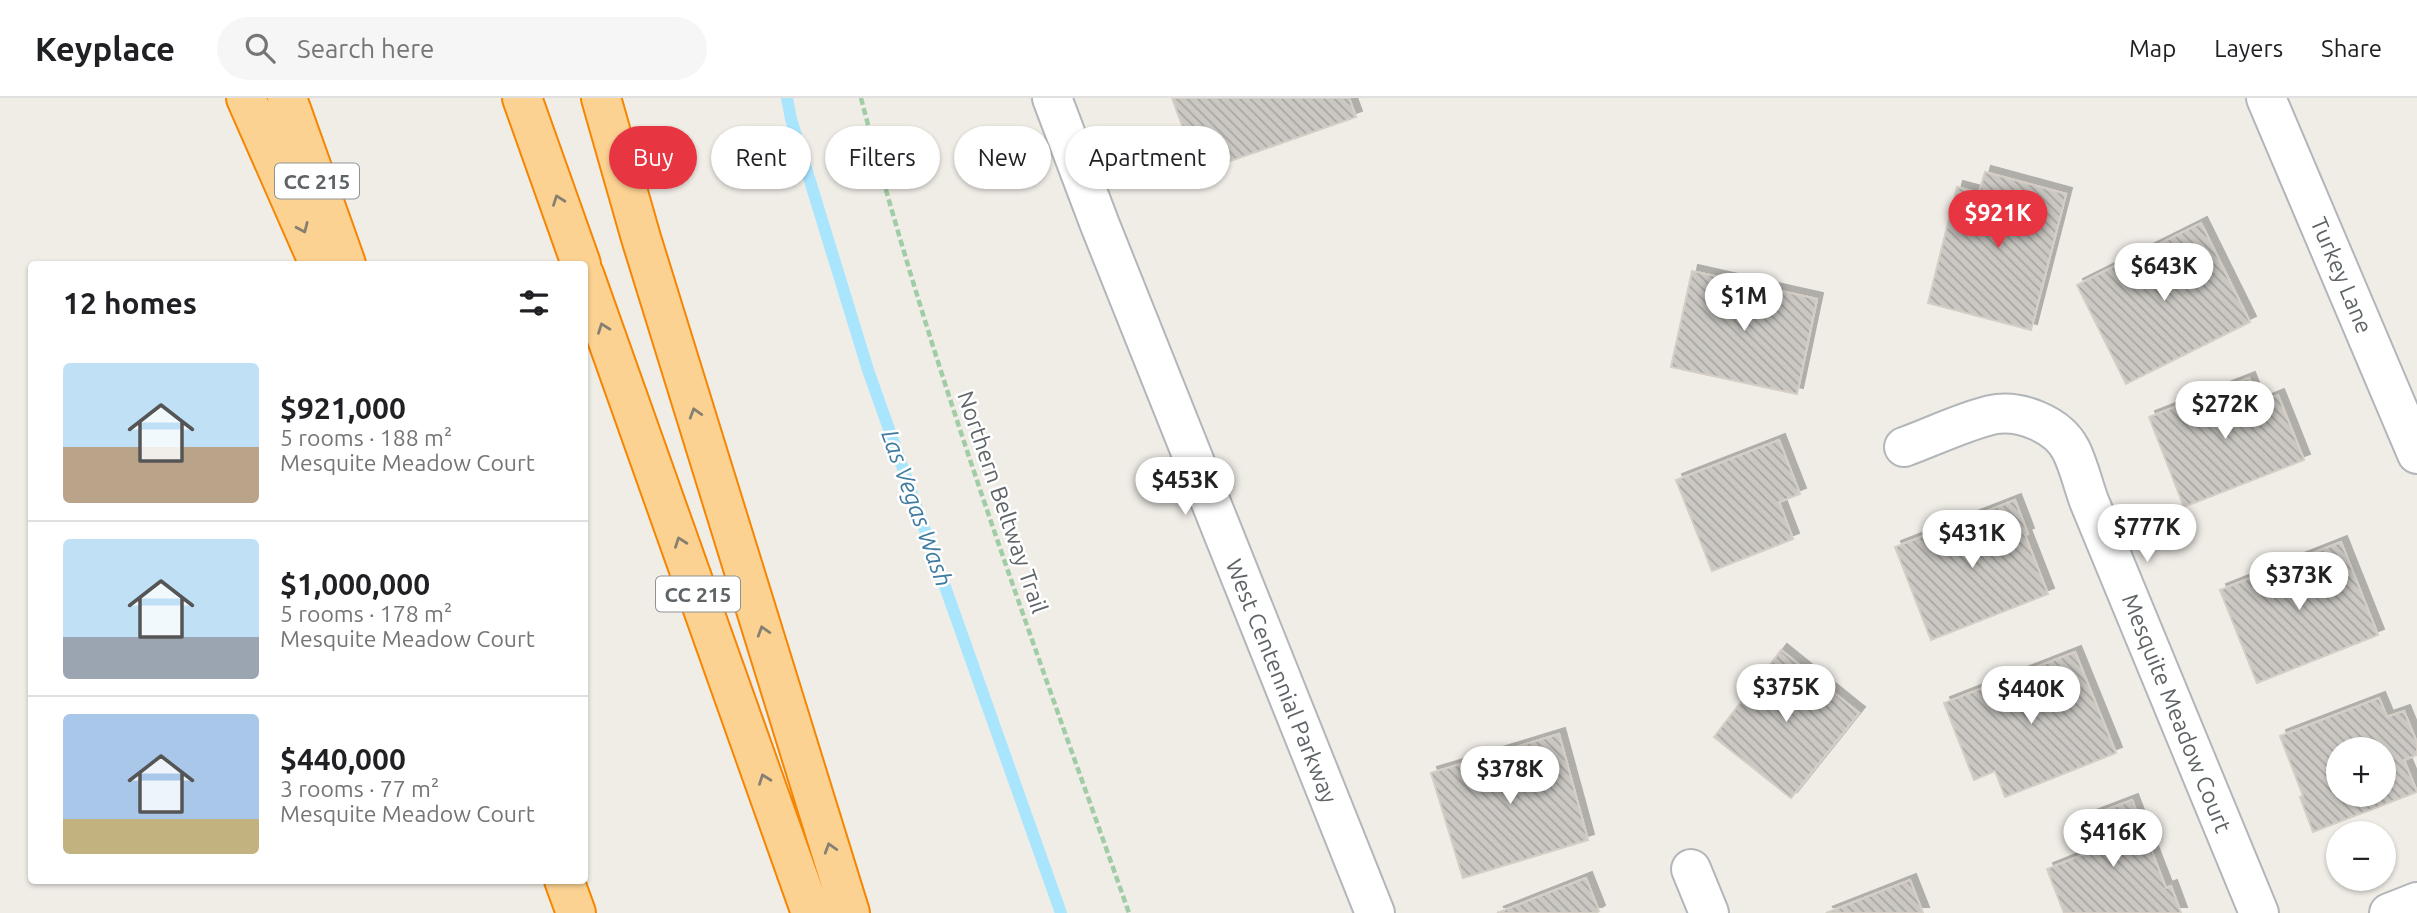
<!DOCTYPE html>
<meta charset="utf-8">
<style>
:root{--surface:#fff;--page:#f6f6f6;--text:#202124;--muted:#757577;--line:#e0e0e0;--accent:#e83542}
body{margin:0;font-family:Ubuntu,sans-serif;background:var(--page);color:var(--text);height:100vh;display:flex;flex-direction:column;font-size:26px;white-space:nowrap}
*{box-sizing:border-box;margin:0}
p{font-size:23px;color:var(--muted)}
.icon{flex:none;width:38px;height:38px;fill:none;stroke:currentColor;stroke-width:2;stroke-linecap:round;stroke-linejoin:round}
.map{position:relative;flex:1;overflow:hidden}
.details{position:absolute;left:28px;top:163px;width:560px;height:623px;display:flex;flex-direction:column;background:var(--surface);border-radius:7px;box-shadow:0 2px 5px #0004}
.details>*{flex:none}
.banner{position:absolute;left:609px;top:28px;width:665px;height:63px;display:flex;gap:14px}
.buttons{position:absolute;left:2326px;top:639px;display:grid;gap:14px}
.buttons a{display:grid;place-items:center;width:70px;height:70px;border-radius:50%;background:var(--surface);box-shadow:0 2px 5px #0004;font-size:35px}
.price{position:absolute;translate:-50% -60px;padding:0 16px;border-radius:24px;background:#fff;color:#222;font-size:23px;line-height:46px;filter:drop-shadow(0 2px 4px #0008)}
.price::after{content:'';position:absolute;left:50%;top:42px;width:21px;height:16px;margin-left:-10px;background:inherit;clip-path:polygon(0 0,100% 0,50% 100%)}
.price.on{background:var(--accent);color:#fff}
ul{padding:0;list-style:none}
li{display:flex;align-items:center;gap:21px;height:175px;padding:0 35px}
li+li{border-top:2px solid var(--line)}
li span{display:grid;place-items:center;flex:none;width:196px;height:140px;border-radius:7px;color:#555}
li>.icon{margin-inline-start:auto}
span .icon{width:84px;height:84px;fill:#fffc;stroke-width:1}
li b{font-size:30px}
h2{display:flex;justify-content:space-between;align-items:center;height:84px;padding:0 35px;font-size:30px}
.chip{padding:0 24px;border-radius:32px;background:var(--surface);box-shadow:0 2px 5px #0004;font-size:24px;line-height:63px}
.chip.on{background:var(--accent);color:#fff}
header{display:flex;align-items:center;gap:42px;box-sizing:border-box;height:98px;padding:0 35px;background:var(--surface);border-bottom:2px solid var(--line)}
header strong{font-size:33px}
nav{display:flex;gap:38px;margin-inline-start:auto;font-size:24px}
.search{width:490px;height:63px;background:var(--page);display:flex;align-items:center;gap:18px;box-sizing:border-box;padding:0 24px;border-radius:38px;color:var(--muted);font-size:26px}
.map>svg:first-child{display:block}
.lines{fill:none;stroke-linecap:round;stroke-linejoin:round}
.stream{stroke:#a9e6fe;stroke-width:12}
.building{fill:url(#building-back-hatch);stroke:#d5cec5;stroke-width:2;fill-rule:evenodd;filter:url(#shadow)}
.minor-casing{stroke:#b2b6b9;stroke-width:42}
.motorway-casing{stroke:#f58602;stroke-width:42}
.path{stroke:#a0cda6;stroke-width:4.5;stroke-dasharray:7 3.5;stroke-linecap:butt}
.minor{stroke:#fff;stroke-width:38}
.motorway{stroke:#fcd293;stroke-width:38}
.oneway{stroke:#868072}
.labels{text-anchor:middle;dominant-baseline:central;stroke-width:5;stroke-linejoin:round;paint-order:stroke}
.shield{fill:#fff;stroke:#8e9295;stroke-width:2}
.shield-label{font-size:21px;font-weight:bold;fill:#5e6467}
.street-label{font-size:23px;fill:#5e6467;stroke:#fff}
.water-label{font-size:24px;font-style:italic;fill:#3f7ca0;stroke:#fff}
</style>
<header>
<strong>Keyplace</strong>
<div class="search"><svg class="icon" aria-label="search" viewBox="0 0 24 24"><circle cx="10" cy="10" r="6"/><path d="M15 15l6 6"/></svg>Search here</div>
<nav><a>Map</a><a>Layers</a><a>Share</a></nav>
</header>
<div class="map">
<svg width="2417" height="815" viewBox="0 0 2417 815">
<defs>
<pattern id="building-back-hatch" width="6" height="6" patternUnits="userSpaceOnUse" patternTransform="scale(1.75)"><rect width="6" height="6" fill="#cbc8c3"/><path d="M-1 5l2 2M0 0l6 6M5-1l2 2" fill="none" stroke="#a8a6a2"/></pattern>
<filter id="shadow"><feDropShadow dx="6" dy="-6" stdDeviation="0" flood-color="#0004"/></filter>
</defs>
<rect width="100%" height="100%" fill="#f0ede7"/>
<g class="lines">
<path class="stream" d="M 787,0 L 791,21 L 868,272 L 1061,815"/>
</g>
<path class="building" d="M 1172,0 L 1349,0 L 1356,19 L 1199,74 Z
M 1985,74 L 2066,96 L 2031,232 L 1928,205 L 1957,89 L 1979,95 Z
M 2201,125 L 2250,224 L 2126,286 L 2077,187 Z
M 1692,173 L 1817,201 L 1797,296 L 1671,269 Z
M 2249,280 L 2259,305 L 2278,297 L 2304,362 L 2184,409 L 2149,319 Z
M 1779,342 L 1800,396 L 1779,404 L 1793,441 L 1712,473 L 1676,382 Z
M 2015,402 L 2028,436 L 2025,437 L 2048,496 L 1931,542 L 1895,449 Z
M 2341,444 L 2378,537 L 2257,585 L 2220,492 Z
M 1781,552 L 1859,615 L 1791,700 L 1714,639 Z
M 2075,554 L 2116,655 L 2005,699 L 1995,673 L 1974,682 L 1944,605 Z
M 2379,600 L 2387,619 L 2404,613 L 2417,645 L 2417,657 L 2404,662 L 2417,694 L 2313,734 L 2300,699 L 2303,698 L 2280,638 ZM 2338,651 L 2384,651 L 2384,696 L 2338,696 Z
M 1559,636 L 1588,742 L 1463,780 L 1431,675 Z
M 2132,702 L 2166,790 L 2171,788 L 2181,815 L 2064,815 L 2047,771 L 2090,754 L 2077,723 Z
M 1586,780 L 1599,813 L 1596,815 L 1497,815 Z
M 1910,782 L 1923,815 L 1826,815 Z"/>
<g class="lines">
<defs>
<path id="minor" d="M 1052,0 L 1100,127 L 1375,815
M 2266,0 L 2417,356
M 1904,349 C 1932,339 1962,324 1991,317 C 2019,311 2058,326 2071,352 C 2079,368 2083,387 2089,403 L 2259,815
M 1691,771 L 1709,815
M 2389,815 L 2417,804"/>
<path id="motorway" d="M 246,0 L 319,166
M 287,0 L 346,166
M 522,0 L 581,166
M 601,0 L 641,140 L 850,815
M 584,176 L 811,815
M 564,782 L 576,815"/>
</defs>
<use href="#minor" class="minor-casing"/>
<use href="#motorway" class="motorway-casing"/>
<path class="path" d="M 861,0 C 933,277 1034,545 1129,815"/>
<use href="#minor" class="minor"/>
<use href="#motorway" class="motorway"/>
</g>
<defs><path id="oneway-chevron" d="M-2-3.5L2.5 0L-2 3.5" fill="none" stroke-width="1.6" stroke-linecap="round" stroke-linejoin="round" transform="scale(1.75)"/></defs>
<g class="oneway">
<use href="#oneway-chevron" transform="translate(558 102) rotate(-110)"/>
<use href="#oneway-chevron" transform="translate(303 130) rotate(66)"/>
<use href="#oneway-chevron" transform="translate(603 230) rotate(-110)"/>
<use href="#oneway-chevron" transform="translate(695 315) rotate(-107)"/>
<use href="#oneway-chevron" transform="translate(680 444) rotate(-110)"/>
<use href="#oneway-chevron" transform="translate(763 533) rotate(-107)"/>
<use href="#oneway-chevron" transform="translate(764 681) rotate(-110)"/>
<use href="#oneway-chevron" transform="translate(830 750) rotate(-107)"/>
</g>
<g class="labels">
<g class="shield">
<rect x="275" y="65.5" width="84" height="35" rx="5"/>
<rect x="656" y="478.5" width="84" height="35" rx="5"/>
</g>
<g class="shield-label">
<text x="317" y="83">CC 215</text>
<text x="698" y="496">CC 215</text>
</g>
<g class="street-label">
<text transform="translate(2342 177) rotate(67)">Turkey Lane</text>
<text transform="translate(1003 404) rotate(71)">Northern Beltway Trail</text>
<text transform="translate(1282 583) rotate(68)">West Centennial Parkway</text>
<text transform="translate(2177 615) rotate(68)">Mesquite Meadow Court</text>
</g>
<g class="water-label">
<text transform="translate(917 410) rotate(70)">Las Vegas Wash</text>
</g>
</g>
</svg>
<div class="buttons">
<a>+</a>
<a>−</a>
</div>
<b class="price on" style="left:1998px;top:152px">$921K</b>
<b class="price" style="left:2164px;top:205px">$643K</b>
<b class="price" style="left:1744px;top:235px">$1M</b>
<b class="price" style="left:2225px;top:343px">$272K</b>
<b class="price" style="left:1185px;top:419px">$453K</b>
<b class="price" style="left:2147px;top:466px">$777K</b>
<b class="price" style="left:1972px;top:472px">$431K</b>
<b class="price" style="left:2299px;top:514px">$373K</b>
<b class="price" style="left:1786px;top:626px">$375K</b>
<b class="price" style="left:2031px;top:628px">$440K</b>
<b class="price" style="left:1510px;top:708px">$378K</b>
<b class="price" style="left:2113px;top:771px">$416K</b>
<div class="banner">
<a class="chip on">Buy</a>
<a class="chip">Rent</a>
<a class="chip">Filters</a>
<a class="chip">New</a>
<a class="chip">Apartment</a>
</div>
<section class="details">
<h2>12 homes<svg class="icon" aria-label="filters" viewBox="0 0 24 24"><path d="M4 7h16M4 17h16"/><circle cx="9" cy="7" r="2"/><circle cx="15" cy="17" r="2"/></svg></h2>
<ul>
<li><span style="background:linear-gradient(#bfe0f5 60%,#b9a48a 0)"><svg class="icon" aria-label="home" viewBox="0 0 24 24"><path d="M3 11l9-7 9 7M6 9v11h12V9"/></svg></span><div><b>$921,000</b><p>5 rooms · 188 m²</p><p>Mesquite Meadow Court</p></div></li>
<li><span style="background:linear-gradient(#bfe0f5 70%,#9aa5b1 0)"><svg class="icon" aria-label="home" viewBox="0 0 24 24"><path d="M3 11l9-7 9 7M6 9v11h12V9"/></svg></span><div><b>$1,000,000</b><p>5 rooms · 178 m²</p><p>Mesquite Meadow Court</p></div></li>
<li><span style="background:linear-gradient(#a9c7e8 75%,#c2b280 0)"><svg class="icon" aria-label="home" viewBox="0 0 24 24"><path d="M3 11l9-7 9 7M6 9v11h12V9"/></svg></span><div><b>$440,000</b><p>3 rooms · 77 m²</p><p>Mesquite Meadow Court</p></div></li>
</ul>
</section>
</div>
